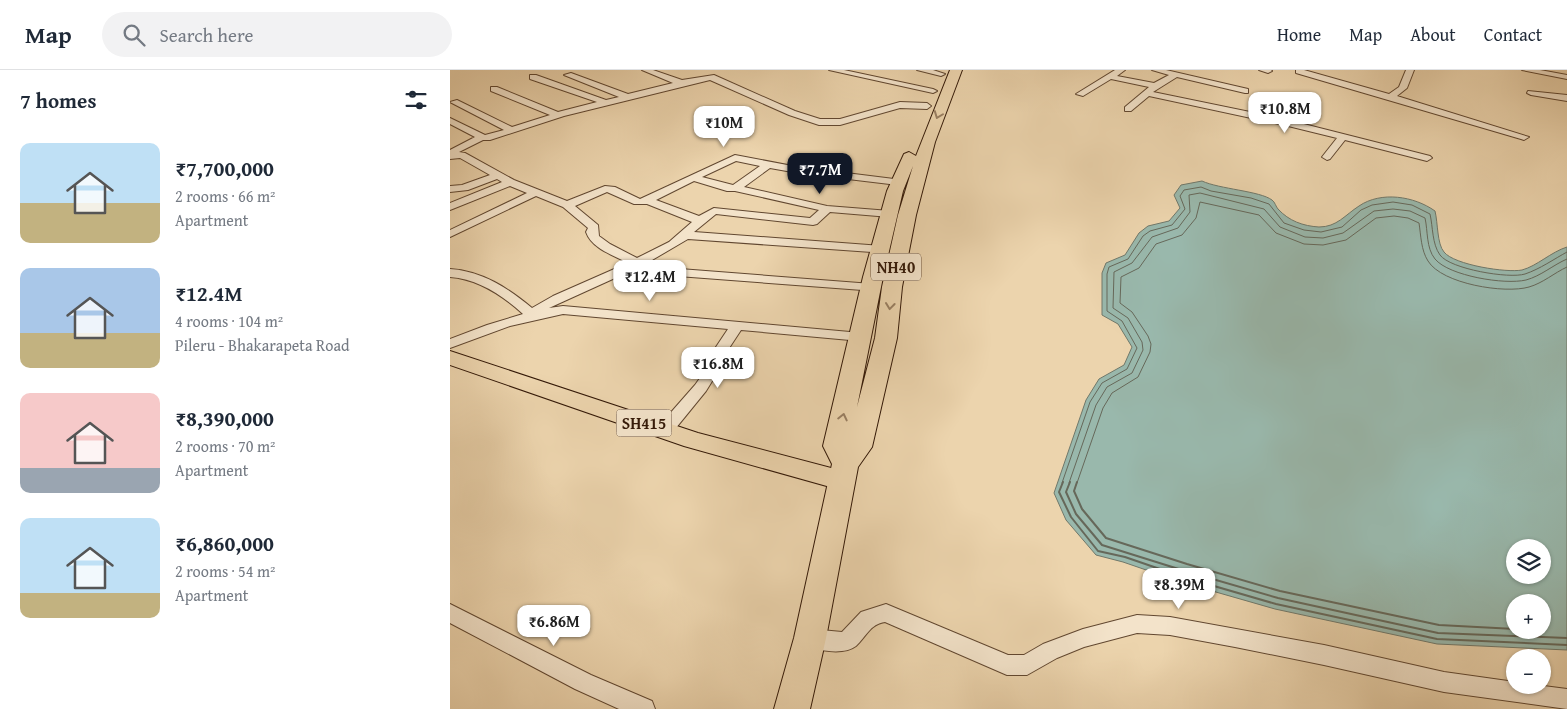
<!DOCTYPE html>
<meta charset="utf-8">
<style>
:root{--surface:#fff;--page:#f2f2f3;--text:#1f2937;--muted:#747a83;--line:#e0e1e3;--accent:#111827}
body{margin:0;font-family:"Gentium Book Plus",serif;background:var(--page);color:var(--text);height:100vh;display:flex;flex-direction:column;font-size:19px;white-space:nowrap}
*{box-sizing:border-box;margin:0}
p{font-size:16px;color:var(--muted)}
.icon{flex:none;width:28px;height:28px;fill:none;stroke:currentColor;stroke-width:2;stroke-linecap:round;stroke-linejoin:round}
.map{position:relative;flex:1;overflow:hidden}
.panel{display:flex;flex-direction:column;background:var(--surface);width:450px}
.panel>*{flex:none}
.tools{position:absolute;left:1056px;top:469px;display:grid;gap:10px}
.tools a{display:grid;place-items:center;width:45px;height:45px;border-radius:50%;background:var(--surface);box-shadow:0 1px 4px #0004;font-size:25px}
.price{position:absolute;translate:-50% -42px;padding:0 11px;border-radius:10px;background:#fff;color:#222;font-size:16px;line-height:32px;filter:drop-shadow(0 1px 2px #0008)}
.price::after{content:'';position:absolute;left:50%;top:30px;width:15px;height:11px;margin-left:-8px;background:inherit;clip-path:polygon(0 0,100% 0,50% 100%)}
.price.active{background:var(--accent);color:#fff}
ul{padding:0;list-style:none}
li{display:flex;align-items:center;gap:15px;height:125px;padding:0 20px}
li span{display:grid;place-items:center;flex:none;width:140px;height:100px;border-radius:10px;color:#555}
li>.icon{margin-inline-start:auto}
span .icon{width:60px;height:60px;fill:#fffc;stroke-width:1}
li b{font-size:21px}
h2{display:flex;justify-content:space-between;align-items:center;height:60px;padding:0 20px;font-size:21px}
header{display:flex;align-items:center;gap:30px;box-sizing:border-box;height:70px;padding:0 25px;background:var(--surface);border-bottom:1px solid var(--line)}
header strong{font-size:24px}
nav{display:flex;gap:28px;margin-inline-start:auto;font-size:18px}
.search{width:350px;height:45px;background:var(--page);display:flex;align-items:center;gap:12px;box-sizing:border-box;padding:0 18px;border-radius:28px;color:var(--muted);font-size:19px}
main{display:flex;flex:1;min-height:0}
.map>svg:first-child{display:block}
.water{fill:#99b8ac;stroke:#70786a;fill-rule:evenodd}
.lines{fill:none;stroke-linecap:round;stroke-linejoin:round}
.shore-far1{stroke:#66685a;stroke-width:1}
.shore{stroke:#66685a;stroke-width:2}
.minor-casing{stroke:#614730;stroke-width:2}
.primary-casing{stroke:#331807;stroke-width:2}
.trunk-casing{stroke:#331807;stroke-width:2}
.minor{fill:#f3e3ca;fill-rule:evenodd}
.primary{fill:#ecd4ad;fill-rule:evenodd}
.trunk{fill:#ecd4ad;fill-rule:evenodd}
.oneway{stroke:#997f62}
.labels{text-anchor:middle;dominant-baseline:central;stroke-width:4;stroke-linejoin:round;paint-order:stroke}
.shield{fill:#f3e3ca;stroke:#6d5542;stroke-width:1}
.shield-label{font-size:16px;font-weight:bold;fill:#331807}
</style>
<header>
<strong>Map</strong>
<div class="search"><svg class="icon" aria-label="search" viewBox="0 0 24 24"><circle cx="10" cy="10" r="6"/><path d="M15 15l6 6"/></svg>Search here</div>
<nav><a>Home</a><a>Map</a><a>About</a><a>Contact</a></nav>
</header>
<main>
<section class="panel">
<h2>7 homes<svg class="icon" aria-label="filters" viewBox="0 0 24 24"><path d="M4 7h16M4 17h16"/><circle cx="9" cy="7" r="2"/><circle cx="15" cy="17" r="2"/></svg></h2>
<ul>
<li><span style="background:linear-gradient(#bfe0f5 60%,#c2b280 0)"><svg class="icon" aria-label="home" viewBox="0 0 24 24"><path d="M3 11l9-7 9 7M6 9v11h12V9"/></svg></span><div><b>₹7,700,000</b><p>2 rooms · 66 m²</p><p>Apartment</p></div></li>
<li><span style="background:linear-gradient(#a9c7e8 65%,#c2b280 0)"><svg class="icon" aria-label="home" viewBox="0 0 24 24"><path d="M3 11l9-7 9 7M6 9v11h12V9"/></svg></span><div><b>₹12.4M</b><p>4 rooms · 104 m²</p><p>Pileru - Bhakarapeta Road</p></div></li>
<li><span style="background:linear-gradient(#f6c9c9 75%,#9aa5b1 0)"><svg class="icon" aria-label="home" viewBox="0 0 24 24"><path d="M3 11l9-7 9 7M6 9v11h12V9"/></svg></span><div><b>₹8,390,000</b><p>2 rooms · 70 m²</p><p>Apartment</p></div></li>
<li><span style="background:linear-gradient(#bfe0f5 75%,#c2b280 0)"><svg class="icon" aria-label="home" viewBox="0 0 24 24"><path d="M3 11l9-7 9 7M6 9v11h12V9"/></svg></span><div><b>₹6,860,000</b><p>2 rooms · 54 m²</p><p>Apartment</p></div></li>
</ul>
</section>
<div class="map">
<svg width="1117" height="639" viewBox="0 0 1117 639">
<rect width="100%" height="100%" fill="#ecd4ad"/>
<filter id="stains"><feTurbulence type="fractalNoise" baseFrequency=".004" numOctaves="4"/><feColorMatrix values="0 0 0 0 .2 0 0 0 0 .09 0 0 0 0 .02 0 0 0 .5 -.17"/></filter>
<radialGradient id="worn" r=".72"><stop offset=".6" stop-color="#630" stop-opacity="0"/><stop offset="1" stop-color="#630" stop-opacity=".3"/></radialGradient>
<path class="water" d="M 752,111 C 769,119 810,121 822,130 C 825,132 826,137 828,139 C 839,151 853,156 869,157 C 887,157 895,145 909,136 C 931,121 964,126 985,141 C 988,153 987,174 994,182 C 1004,195 1057,203 1072,200 C 1087,196 1101,182 1117,177 L 1117,580 L 987,574 L 825,539 L 731,512 L 673,492 L 646,485 L 616,450 L 604,423 L 636,330 L 649,309 L 674,295 L 682,277 L 668,254 L 652,245 L 652,203 L 656,193 L 675,185 L 689,163 L 698,156 L 719,151 L 730,138 L 724,125 L 731,115 ZM 1065,478 L 1092,478 L 1092,505 L 1065,505 ZM 1065,532 L 1092,532 L 1092,560 L 1065,560 Z"/>
<g class="lines">
<path class="shore-far1" d="M 612,413 L 640,332 L 652,313 L 677,299 L 687,278 L 672,251 L 657,241 L 657,204 L 659,197 L 678,189 L 693,166 L 700,161 L 722,155 L 735,139 L 730,126 L 734,120 L 751,117 L 761,121 L 801,128 L 819,134 L 834,153 L 854,160 L 871,162 L 892,157 L 911,140 L 922,135 L 943,132 L 962,135 L 980,144 C 983,157 982,174 990,185 C 1000,199 1059,209 1075,204 C 1090,199 1104,189 1117,182
M 619,413 L 646,335 L 657,317 L 682,303 L 693,280 L 692,272 L 678,248 L 663,238 L 664,202 L 682,193 L 702,167 L 728,158 L 740,142 L 739,125 L 750,123 L 814,139 L 830,157 L 855,167 L 873,168 L 893,163 L 924,141 L 943,139 L 960,141 L 975,148 C 978,161 976,178 985,189 C 999,206 1055,215 1076,210 C 1091,206 1103,195 1117,189
M 627,413 L 653,338 L 662,323 L 688,307 L 700,282 L 701,274 L 698,266 L 682,242 L 670,233 L 671,207 L 689,198 L 706,174 L 732,165 L 746,148 L 750,132 L 809,145 L 826,163 L 854,174 L 873,175 L 896,170 L 926,148 L 944,146 L 958,148 L 969,153 C 971,166 971,180 978,191 C 992,214 1055,224 1079,217 C 1093,213 1104,203 1117,197"/>
<path class="shore" d="M 613,412 L 609,422 L 621,447 L 648,481 L 675,487 L 733,507 L 826,534 L 987,569 L 1117,575
M 620,412 L 616,422 L 626,444 L 652,475 L 735,501 L 828,528 L 988,563 L 1117,568
M 627,412 L 624,421 L 632,439 L 656,468 L 737,494 L 830,521 L 989,555 L 1065,559"/>
<defs>
<path id="minor" d="M 192,0 L 203,0 L 232,10 L 264,5 L 345,41 L 370,49 L 390,49 L 450,32 L 477,33 L 481,36 L 477,39 L 450,38 L 390,55 L 369,55 L 339,45 L 260,10 L 114,46 L 40,70 L 33,70 L 9,82 L 15,83 L 64,110 L 117,131 L 155,116 L 165,117 L 190,129 L 285,85 L 348,97 L 452,110 L 453,112 L 448,115 L 348,103 L 320,98 L 294,117 L 377,136 L 440,141 L 446,144 L 440,147 L 380,142 L 367,154 L 363,155 L 266,144 L 244,162 L 432,176 L 436,177 L 438,180 L 436,183 L 238,169 L 197,193 L 204,197 L 422,214 L 426,215 L 428,218 L 426,221 L 201,204 L 187,198 L 99,238 L 113,236 L 411,263 L 418,267 L 411,271 L 291,260 L 266,298 L 264,308 L 256,321 L 221,364 L 215,366 L 209,364 L 207,360 L 209,356 L 245,315 L 250,308 L 252,298 L 278,259 L 113,244 L 60,256 L 0,278 L 0,269 L 37,255 L 73,244 C 52,225 28,209 0,207 L 0,199 C 32,201 58,218 82,238 L 103,226 L 178,193 C 163,185 142,179 136,162 L 138,158 L 113,137 L 86,126 L 0,167 L 0,160 L 77,123 L 60,116 L 0,140 L 0,133 L 52,112 L 47,109 L 18,120 L 0,122 L 0,116 L 12,115 L 40,105 L 10,88 L 0,89 L 0,80 L 25,67 L 0,54 L 0,48 L 35,65 L 54,60 L 0,32 L 7,30 L 62,57 L 100,45 L 41,21 L 41,17 L 47,17 L 108,42 L 147,32 L 80,9 L 80,5 L 86,5 L 156,30 L 169,27 L 114,5 L 121,3 L 178,24 L 223,13 ZM 286,91 L 310,96 L 283,115 L 252,107 ZM 244,111 L 277,121 L 285,121 L 369,140 L 360,148 L 264,138 L 249,146 L 206,130 ZM 157,122 L 184,134 L 197,134 L 242,152 L 219,172 L 187,188 L 160,174 L 149,166 L 148,155 L 125,136 Z
M 379,0 L 394,0 L 483,19 L 487,21 L 483,23 Z
M 467,0 L 483,0 L 495,4 L 491,6 Z
M 665,0 L 675,0 L 667,6 L 704,13 L 719,5 L 702,0 L 716,0 L 798,19 L 798,23 L 795,23 L 727,7 L 703,22 L 834,49 L 980,86 L 982,88 L 977,91 L 895,70 L 880,89 L 877,90 L 872,87 L 887,68 L 834,55 L 699,26 L 681,41 L 675,41 L 675,37 L 699,17 L 661,9 L 633,26 L 626,24 Z
M 809,0 L 821,0 L 822,1 L 818,3 Z
M 846,0 L 854,0 L 939,24 L 949,17 L 956,0 L 964,0 L 957,18 L 947,26 L 1079,67 L 1074,70 L 1071,69 L 846,3 Z
M 1072,0 L 1090,0 L 1117,5 L 1117,9 Z
M 1078,21 L 1117,25 L 1117,31 L 1081,25 L 1077,23 Z
M 0,534 L 141,605 L 202,631 L 205,639 L 169,639 L 125,619 L 0,553 Z
M 436,534 L 558,585 L 574,585 L 593,574 L 633,559 L 687,545 L 720,547 L 874,575 L 994,602 L 1065,612 L 1065,615 L 1086,615 L 1117,619 L 1117,639 L 994,622 L 874,595 L 785,577 L 720,565 L 687,563 L 634,577 L 607,588 L 577,605 L 557,605 L 435,552 C 420,554 416,567 406,576 C 393,586 366,580 353,575 L 350,568 L 353,561 L 360,559 L 392,562 L 411,542 Z"/>
<path id="primary" d="M 0,281 L 248,363 L 400,403 L 404,410 L 400,417 L 391,420 L 234,376 L 0,295 Z"/>
<path id="trunk" d="M 500,0 L 512,0 L 485,72 L 466,145 L 452,217 L 447,268 L 422,377 L 408,397 L 376,568 L 360,639 L 324,639 L 344,568 L 382,394 L 373,376 L 413,207 L 437,121 L 454,84 L 459,82 L 466,86 ZM 463,96 L 448,145 L 432,217 L 425,268 L 407,337 L 433,207 L 453,121 Z"/>
</defs>
<use href="#minor" class="minor-casing"/>
<use href="#primary" class="primary-casing"/>
<use href="#trunk" class="trunk-casing"/>
<use href="#minor" class="minor"/>
<use href="#primary" class="primary"/>
<use href="#trunk" class="trunk"/>
</g>
<defs><path id="oneway-chevron" d="M-2-3.5L2.5 0L-2 3.5" fill="none" stroke-width="1.6" stroke-linecap="round" stroke-linejoin="round" transform="scale(1.25)"/></defs>
<g class="oneway">
<use href="#oneway-chevron" transform="translate(488 45) rotate(111)"/>
<use href="#oneway-chevron" transform="translate(440 236) rotate(97)"/>
<use href="#oneway-chevron" transform="translate(393 347) rotate(-77)"/>
</g>
<g class="labels">
<g class="shield">
<rect x="421" y="183.5" width="50" height="27" rx="4"/>
<rect x="166.5" y="339.5" width="55" height="27" rx="4"/>
</g>
<g class="shield-label">
<text x="446" y="197">NH40</text>
<text x="194" y="353">SH415</text>
</g>
</g>
<rect width="100%" height="100%" filter="url(#stains)"/>
<rect width="100%" height="100%" fill="url(#worn)"/>
</svg>
<div class="tools">
<a><svg class="icon" aria-label="layers" viewBox="0 0 24 24"><path d="M12 4l9 5-9 5-9-5zM3 14l9 5 9-5"/></svg></a>
<a>+</a>
<a>−</a>
</div>
<b class="price" style="left:835px;top:64px">₹10.8M</b>
<b class="price" style="left:274px;top:78px">₹10M</b>
<b class="price active" style="left:370px;top:125px">₹7.7M</b>
<b class="price" style="left:200px;top:232px">₹12.4M</b>
<b class="price" style="left:268px;top:319px">₹16.8M</b>
<b class="price" style="left:729px;top:540px">₹8.39M</b>
<b class="price" style="left:104px;top:577px">₹6.86M</b>
</div>
</main>
